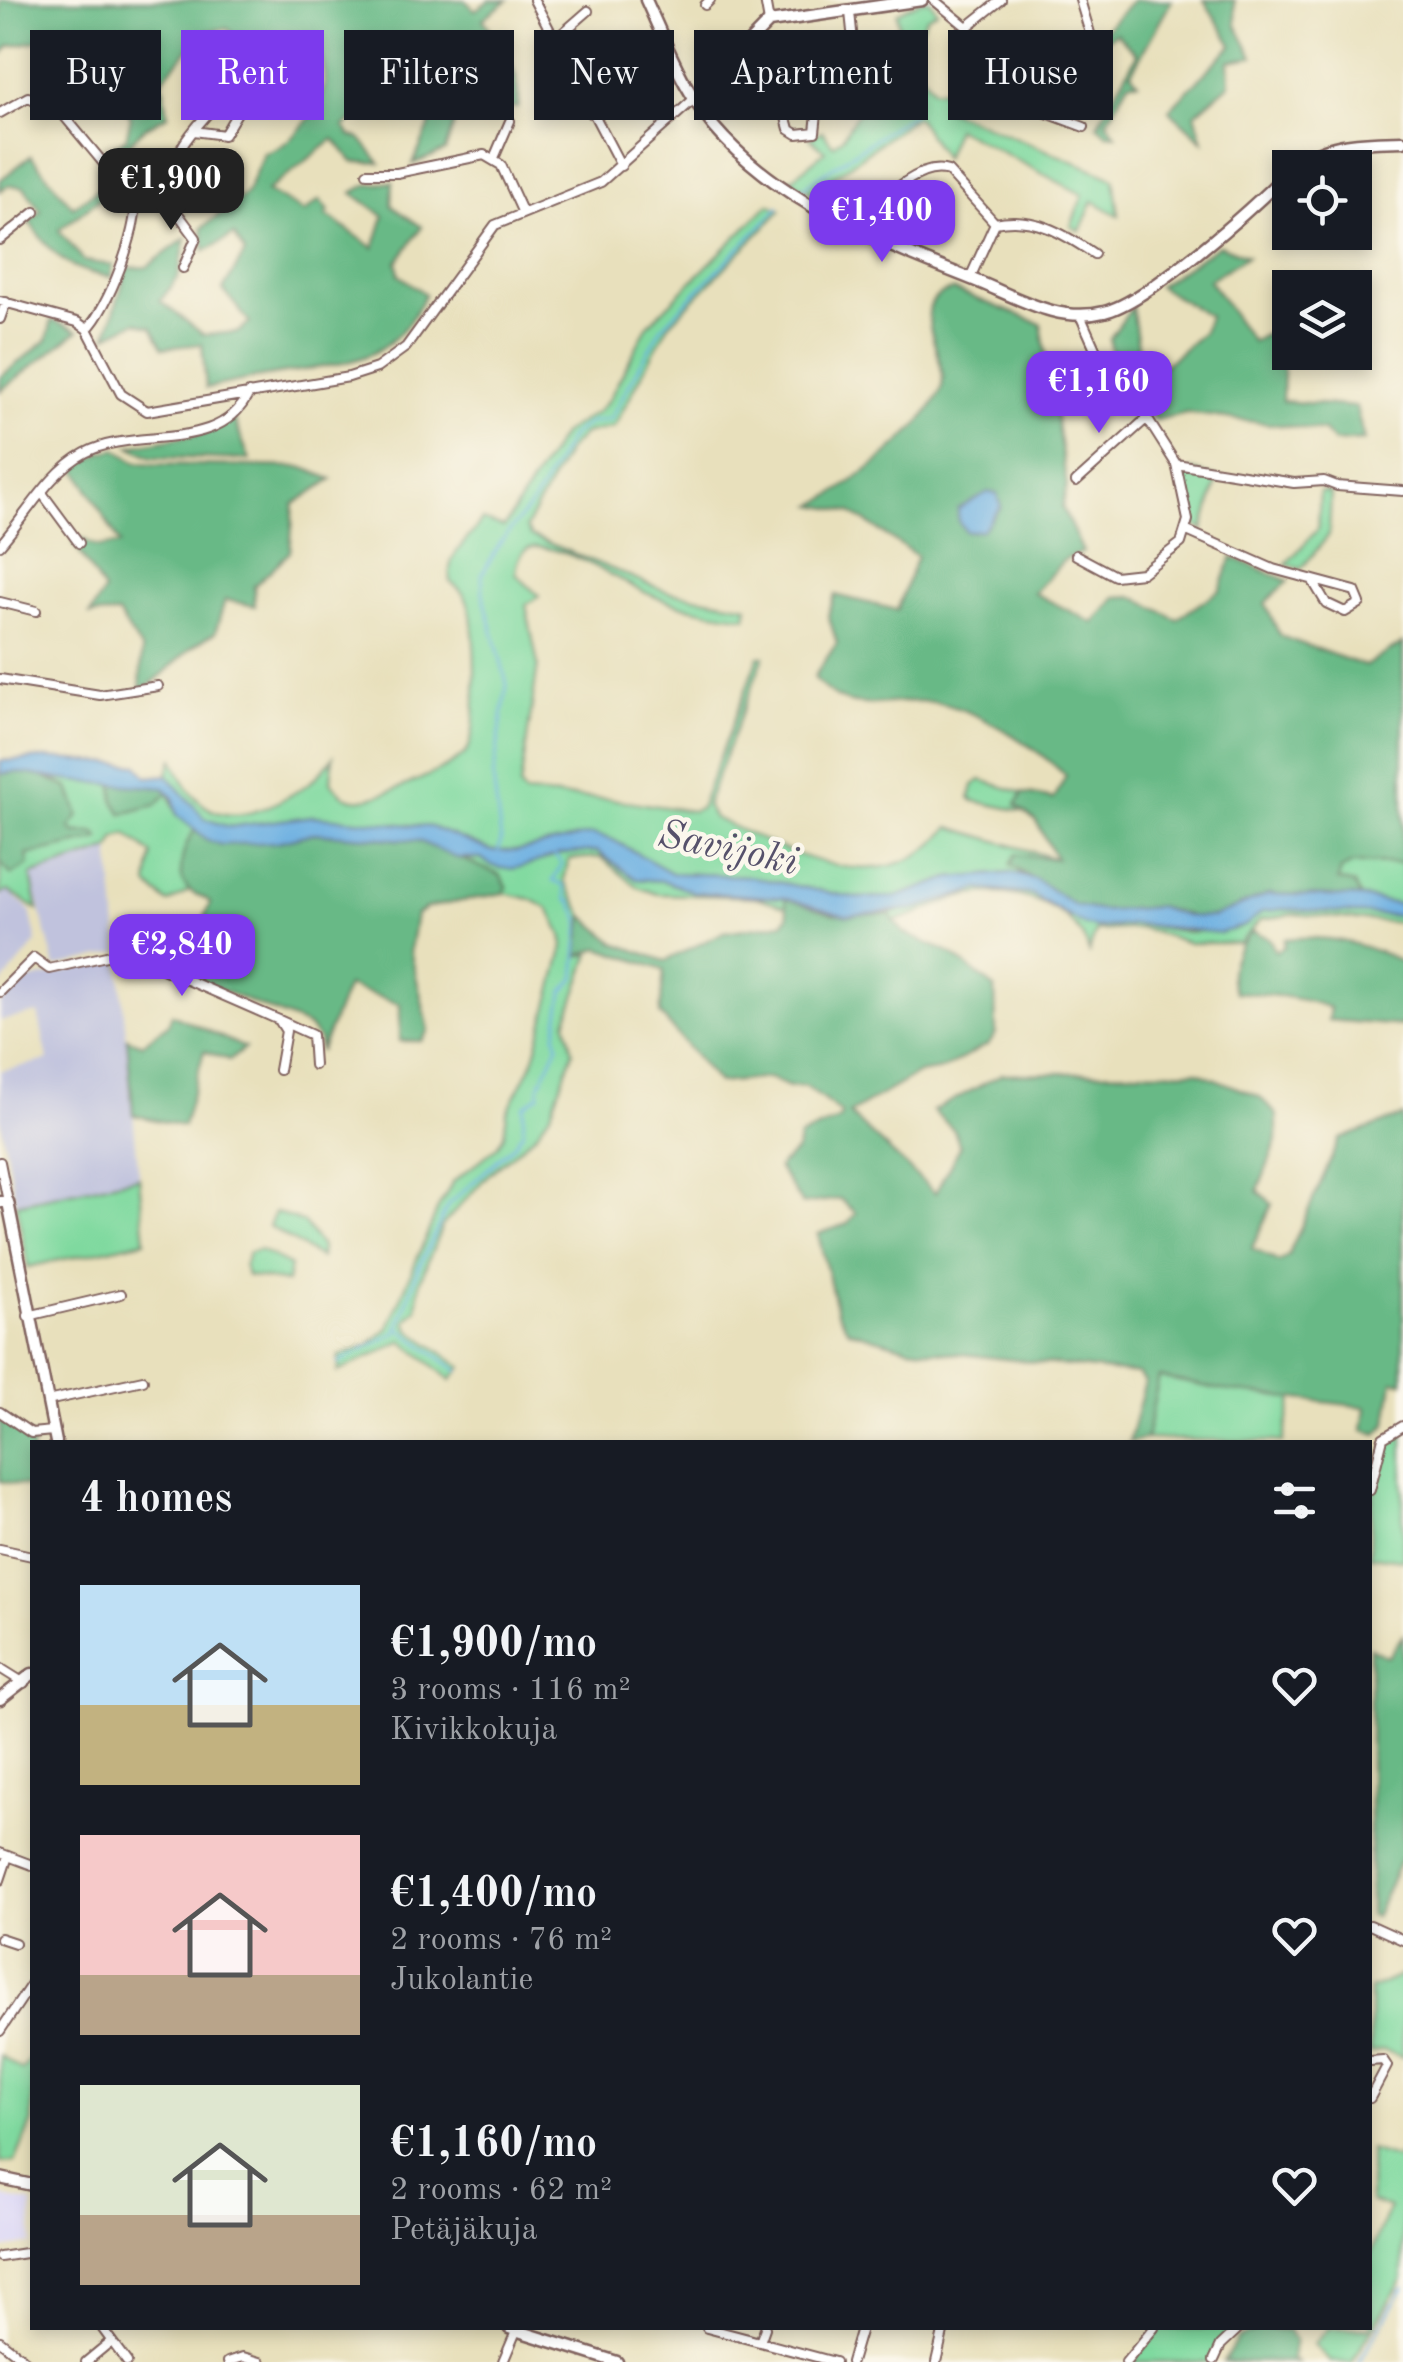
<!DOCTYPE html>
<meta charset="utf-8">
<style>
:root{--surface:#171b24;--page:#242831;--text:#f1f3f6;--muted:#9ea1a6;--accent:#7c3aed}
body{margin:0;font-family:"Old Standard TT",serif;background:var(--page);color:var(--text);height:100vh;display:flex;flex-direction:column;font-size:38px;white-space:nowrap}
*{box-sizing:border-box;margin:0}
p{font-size:32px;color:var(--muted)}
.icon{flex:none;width:55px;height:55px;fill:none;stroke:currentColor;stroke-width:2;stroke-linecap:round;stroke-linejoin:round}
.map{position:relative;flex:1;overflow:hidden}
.side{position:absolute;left:30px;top:1440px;width:1342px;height:890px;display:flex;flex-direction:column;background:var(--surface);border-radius:0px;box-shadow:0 5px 15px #0003}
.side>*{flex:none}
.hud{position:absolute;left:30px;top:30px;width:1345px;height:90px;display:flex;gap:20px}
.buttons{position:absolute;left:1272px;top:150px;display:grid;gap:20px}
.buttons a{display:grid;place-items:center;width:100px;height:100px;border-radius:0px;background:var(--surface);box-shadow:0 5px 15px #0003;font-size:50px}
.price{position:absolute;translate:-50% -85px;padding:0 22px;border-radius:20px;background:var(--accent);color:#fff;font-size:32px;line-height:65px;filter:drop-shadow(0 2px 5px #0008)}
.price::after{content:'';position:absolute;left:50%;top:60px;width:30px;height:22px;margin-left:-15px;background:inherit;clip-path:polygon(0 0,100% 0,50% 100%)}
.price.active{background:#222;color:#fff}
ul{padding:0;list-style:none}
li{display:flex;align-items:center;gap:30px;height:250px;padding:0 50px}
li span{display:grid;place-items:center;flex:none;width:280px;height:200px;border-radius:0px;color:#555}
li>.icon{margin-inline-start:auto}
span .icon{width:120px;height:120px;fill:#fffc;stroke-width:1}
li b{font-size:42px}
h2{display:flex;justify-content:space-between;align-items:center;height:120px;padding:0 50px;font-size:42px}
.chip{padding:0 35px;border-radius:0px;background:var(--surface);box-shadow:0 5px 15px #0003;font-size:35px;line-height:90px}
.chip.active{background:var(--accent);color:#fff}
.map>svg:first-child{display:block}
.built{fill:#dad6f7}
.industrial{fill:#c0c2dd}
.green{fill:#7fd99f;stroke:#647c65;stroke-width:2.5}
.forest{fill:#67b986;stroke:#586c58;stroke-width:2.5}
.water{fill:#6bafe1;stroke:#5a6786;stroke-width:2.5}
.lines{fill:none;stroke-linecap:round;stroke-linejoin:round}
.stream{stroke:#6bafe1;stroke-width:2.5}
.minor-casing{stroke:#81635e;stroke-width:12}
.tertiary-casing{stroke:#81635e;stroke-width:15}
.minor{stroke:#fff;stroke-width:8}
.tertiary{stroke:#fff;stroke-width:10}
.labels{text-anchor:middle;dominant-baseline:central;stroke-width:9;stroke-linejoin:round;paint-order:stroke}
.water-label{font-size:40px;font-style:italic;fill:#56516b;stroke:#fbf7ec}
</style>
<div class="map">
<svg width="1403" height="2362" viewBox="0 0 1403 2362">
<rect width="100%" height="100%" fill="#fbf7ec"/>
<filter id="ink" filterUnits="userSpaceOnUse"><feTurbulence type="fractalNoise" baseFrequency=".01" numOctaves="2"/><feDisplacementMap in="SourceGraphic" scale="20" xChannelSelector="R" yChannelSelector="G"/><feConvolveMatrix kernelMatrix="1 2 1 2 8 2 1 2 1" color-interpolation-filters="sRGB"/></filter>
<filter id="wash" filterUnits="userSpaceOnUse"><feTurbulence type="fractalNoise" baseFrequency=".0048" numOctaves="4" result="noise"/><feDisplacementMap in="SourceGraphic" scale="40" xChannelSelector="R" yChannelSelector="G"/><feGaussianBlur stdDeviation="2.25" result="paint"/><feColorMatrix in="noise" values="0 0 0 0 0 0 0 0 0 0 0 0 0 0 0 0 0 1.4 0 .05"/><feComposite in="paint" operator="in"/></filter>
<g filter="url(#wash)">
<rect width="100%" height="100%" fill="#e8e0bc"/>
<path class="built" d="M 0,2196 L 32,2203 L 32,2244 L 0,2249 Z"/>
<path class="industrial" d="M 109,837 L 119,952 L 55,967 L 26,855 Z
M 0,884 L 30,911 L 37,942 L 0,986 Z
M 119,959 L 139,1177 L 16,1204 L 0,1117 L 0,1071 L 48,1060 L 38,1013 L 0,1021 L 0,1004 L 22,982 Z"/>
<path class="green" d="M 922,0 L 930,0 L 937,11 L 927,17 L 906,53 L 933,89 L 982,93 L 991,103 L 952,98 L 944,108 L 1114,178 L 1119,216 L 1093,201 L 1080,231 L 1071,226 L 1083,195 L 956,128 L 944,158 L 916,116 L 812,193 L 790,180 L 825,151 L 810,138 L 822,131 L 833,145 L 843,137 L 901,40 L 897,13 Z
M 769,204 L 781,210 L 668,326 L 614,427 L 584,434 L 567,451 L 526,528 L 531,536 L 668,592 L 748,606 L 746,617 C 718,613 688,609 661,599 C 621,585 579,550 537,547 C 521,546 517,562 516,574 L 539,596 L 526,605 L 538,665 L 520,787 L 524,794 L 611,799 L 692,811 L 700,808 L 759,656 L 764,656 L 706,805 L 714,818 C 789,851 884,908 950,827 L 1057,859 L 1316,896 L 1253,899 L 1010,873 L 950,878 L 896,897 L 856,898 L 747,876 L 672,873 L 613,840 L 592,834 L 518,851 L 492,851 L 431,827 L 312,816 L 229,827 L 205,819 L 167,775 L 173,759 C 197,819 230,828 285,798 C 306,787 319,777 333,757 L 331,782 C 339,793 348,801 363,799 C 383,796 456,767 467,751 C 479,732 476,628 469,606 C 465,594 460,589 450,582 C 446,552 466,545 482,520 L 504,527 L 563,433 L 597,412 L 609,399 L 648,325 Z
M 1192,470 L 1218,478 L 1203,530 L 1195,525 L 1183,477 Z
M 1320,492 L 1331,492 L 1329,535 L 1301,569 L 1286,564 L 1318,529 Z
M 39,774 L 113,783 L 114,801 L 122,814 L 155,805 L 168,792 L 177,815 L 195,830 C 180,849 180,869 189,891 L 168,903 L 148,885 L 152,854 L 126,834 L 115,839 L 111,849 L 31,875 L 38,910 L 8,891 L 0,894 L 0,862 L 12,875 L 26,855 L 96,833 L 75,833 L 69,828 L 79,816 L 69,788 Z
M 981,780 L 1023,793 L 1016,805 L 1026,812 L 974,801 L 970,798 L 973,785 Z
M 597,851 L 636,879 L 664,881 L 694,892 L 785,898 L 787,907 L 755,897 L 657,894 L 637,887 L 601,857 L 569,859 L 564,880 L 584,916 L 577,956 L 590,954 L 566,1022 L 573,1052 L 551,1112 L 536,1134 L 487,1176 L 442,1226 L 420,1281 L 417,1309 L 406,1321 L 410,1330 L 462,1367 L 451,1380 L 403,1341 L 338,1372 L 339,1356 L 368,1345 L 388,1329 L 438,1208 L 453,1182 L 497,1147 L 504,1135 L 507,1112 L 533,1062 L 564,946 L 562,935 L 549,909 L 530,899 L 504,893 L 507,887 L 500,875 L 462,860 L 481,858 C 505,880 530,862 556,855 C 569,852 584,852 597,851 Z
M 1403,863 L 1403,905 L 1361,897 L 1337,880 L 1341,870 L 1352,864 Z
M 979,889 L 1031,894 L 1084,925 L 1108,927 L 1137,924 L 1187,932 L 1238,929 L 1262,912 L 1283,909 L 1403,916 L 1403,923 L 1294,914 L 1260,920 L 1240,943 L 1189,943 L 1141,928 L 1096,931 L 1089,952 C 1075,902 1007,885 962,897 C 939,903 917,915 894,921 L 889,914 Z
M 139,1177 L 145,1241 L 28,1267 L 16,1204 Z
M 275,1212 L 304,1223 L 321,1247 L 320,1258 L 269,1226 Z
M 260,1250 L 290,1266 L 287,1282 L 247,1276 L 244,1266 L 249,1252 Z
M 1158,1377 L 1293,1398 L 1283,1442 L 1146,1439 Z
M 1403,1431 L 1403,1560 L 1370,1556 C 1370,1526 1372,1439 1403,1431 Z
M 1403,1975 L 1403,2057 L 1384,2050 L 1370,2053 L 1370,1989 Z
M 0,2055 L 22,2070 L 32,2055 L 32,2122 L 15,2162 L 0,2163 Z
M 1403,2147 L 1403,2279 L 1352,2362 L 1330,2362 L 1314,2344 L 1329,2328 L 1370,2328 L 1370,2255 L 1389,2208 L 1370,2201 L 1370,2150 L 1398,2159 Z
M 1161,2328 L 1230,2328 L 1209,2362 L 1132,2362 Z"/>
<path class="forest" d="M 0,0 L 465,0 L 475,10 L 490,0 L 508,0 L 483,19 C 501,43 524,76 518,108 L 508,107 L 510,93 L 470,76 L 445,151 L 413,164 L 436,111 L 378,100 L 344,127 L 351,136 L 360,138 L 380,163 L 353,162 L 334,139 L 267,191 L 304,212 L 320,200 L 329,211 L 326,215 L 374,248 L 384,216 L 352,193 L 367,185 L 393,182 L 392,206 L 422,227 L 397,262 L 399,275 L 425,294 C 395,360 355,362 291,372 C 262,376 234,382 206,388 L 202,344 L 163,348 L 152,327 L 136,322 L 107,336 L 127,268 L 147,267 L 186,238 L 178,278 L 160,301 L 204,335 L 238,332 L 250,323 L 223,290 L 245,253 L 234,235 L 205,251 L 202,228 L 246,194 L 264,153 C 289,149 324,107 325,81 C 326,71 321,58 319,48 L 289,33 L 271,40 L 256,69 L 250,64 L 255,54 L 227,28 L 204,32 L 162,80 L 168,115 C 143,126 123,144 119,171 L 104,155 L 126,138 L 131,117 L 84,56 L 63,71 L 54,38 L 9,46 L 0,57 Z
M 1133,0 L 1172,0 L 1131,73 L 1138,82 L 1129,82 L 1107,122 L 1116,135 L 1107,134 L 1097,125 L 1137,54 L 1116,33 L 1103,42 L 1100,35 Z
M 1204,0 L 1234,0 L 1236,25 L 1253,57 L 1229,61 L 1230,84 L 1195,114 L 1203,141 L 1169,110 L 1232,45 Z
M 31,156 L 73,207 L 99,188 L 99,170 L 115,187 L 59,230 L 84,261 L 113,265 L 111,277 C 66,270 56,258 29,222 L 41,211 L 24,187 L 8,185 L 0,191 L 0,180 Z
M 1219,245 L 1247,256 L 1209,280 L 1252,342 L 1285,323 L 1282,401 L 1356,407 L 1364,440 L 1334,442 L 1324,431 L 1187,413 L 1155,420 L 1111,350 L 1110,338 L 1132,307 L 1144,383 L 1203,332 L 1209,316 L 1158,286 Z
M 954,290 L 1041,324 L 1067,486 L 1062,507 L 1083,552 L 1064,560 L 1034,593 L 1094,623 L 1116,597 L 1132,596 L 1177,619 L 1220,590 L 1232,557 L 1288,581 L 1265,603 L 1280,636 L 1365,666 L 1403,643 L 1403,863 L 1352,864 L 1341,870 L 1338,880 L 1354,884 L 1361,897 L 1268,894 L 1220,916 L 1199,918 L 1157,907 L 1103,911 L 1076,906 L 1010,865 L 1016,854 L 1056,859 L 1036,821 L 1016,805 L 1023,793 L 1054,799 L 1066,776 C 1036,747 989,717 948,705 C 896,690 852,727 814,677 L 837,643 L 828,615 L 835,595 L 897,610 L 917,556 L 851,512 L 814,505 C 853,485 923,431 941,390 C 953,362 899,299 954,290 Z
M 52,320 L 78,331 L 0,391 L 0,377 L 47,340 Z
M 233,417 L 250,460 L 152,457 L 130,446 L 204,433 Z
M 116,449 L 136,462 L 154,464 L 301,467 L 332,479 L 294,504 L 290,552 L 254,586 L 255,606 L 225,600 L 215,633 C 186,646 168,675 140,691 L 142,650 L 118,614 L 90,615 L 104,591 L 73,542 L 79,538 L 99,547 L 120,544 L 76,468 L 100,453 Z
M 16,772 L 39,774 L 69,788 L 79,816 L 70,828 L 75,833 L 96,833 L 100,839 L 27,855 L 29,865 L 11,875 L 0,862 L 0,774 Z
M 113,783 L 164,788 L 168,792 L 156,805 L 122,814 L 114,801 Z
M 195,830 L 207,840 L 277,842 L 314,833 L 420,841 L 500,875 L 507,887 L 504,893 L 426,908 L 416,915 L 410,950 L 429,1030 L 422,1041 L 400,1041 L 400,1004 L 347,986 L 320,1052 L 319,1040 L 308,1026 L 185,975 L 210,903 C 204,894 198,898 190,891 C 173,877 184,843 195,830 Z
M 785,898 L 834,914 L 889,914 L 904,933 L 950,953 L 995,988 L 996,1033 L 989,1044 L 943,1069 L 919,1073 L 849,1114 L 935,1193 L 960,1147 L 954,1130 L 933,1111 L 1002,1074 L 1196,1071 L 1260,1097 L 1277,1115 L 1277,1141 L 1258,1191 L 1272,1204 L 1252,1248 L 1279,1262 L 1288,1256 L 1340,1139 L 1403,1116 L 1403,1382 L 1393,1381 L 1387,1424 L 1377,1434 L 1363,1430 L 1366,1407 L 1222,1390 L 1159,1377 L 1146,1439 L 1129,1442 L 1145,1382 L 1138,1374 L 909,1348 L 848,1330 L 837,1312 L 818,1234 L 847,1224 L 856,1213 L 840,1199 L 802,1204 L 778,1168 L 797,1150 L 799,1137 L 840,1119 L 841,1113 L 805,1086 L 789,1087 L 769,1078 L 718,1083 L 660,1014 L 664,970 L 599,948 L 577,956 L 584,916 L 615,943 L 665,961 L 724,932 L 783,923 L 788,916 Z
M 1252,931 L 1269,938 L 1275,951 L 1284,947 L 1285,939 C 1327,934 1365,943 1403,963 L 1403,1026 L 1328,1020 L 1330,1008 C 1299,996 1268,995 1235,992 C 1224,971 1237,946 1252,931 Z
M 172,1014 L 245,1048 L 230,1060 L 204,1051 L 183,1126 L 133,1115 L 127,1038 L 142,1044 L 168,1024 Z
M 0,1418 L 23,1435 L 38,1438 L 40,1442 L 32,1442 L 32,1487 L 0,1481 Z
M 1403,1635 L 1403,1855 L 1375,1917 L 1370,1915 L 1370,1648 L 1388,1657 Z
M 1261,2328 L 1288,2330 L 1295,2340 L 1291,2359 L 1296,2362 L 1223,2362 L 1238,2338 Z"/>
<path class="water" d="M 988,492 L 997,494 L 1001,507 L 982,530 L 966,532 L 958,521 L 958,509 Z
M 46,758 L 138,765 L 147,777 L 167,775 L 205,819 L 229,827 L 312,816 L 431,827 L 492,851 L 518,851 L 592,834 L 613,840 L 672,873 L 747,876 L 856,898 L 896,897 L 950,878 L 1010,873 L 1035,879 L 1076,906 L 1103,911 L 1157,907 L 1186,916 L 1213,917 L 1268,894 L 1361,897 L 1403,905 L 1403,916 L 1283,909 L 1262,912 L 1245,926 L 1220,933 L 1137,924 L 1097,928 L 1084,925 L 1031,894 L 979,889 L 914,909 L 847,916 L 785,898 L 694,892 L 664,881 L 636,879 L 597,851 C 584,852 569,852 556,855 C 530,863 505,880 481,858 L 456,858 L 419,841 L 314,833 L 277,842 L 221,845 L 207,840 L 177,815 L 173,797 L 164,788 L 72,781 L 16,772 L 0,774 L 0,761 Z"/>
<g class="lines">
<path class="stream" d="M 801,189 L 913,113
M 498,853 L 501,840 L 493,778 L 507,684 L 483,594 L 482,574 L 502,540 L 533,503 L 571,436 L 589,423 L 610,419 L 661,328 L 779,207
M 399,1328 L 458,1371
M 338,1363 L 397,1332 L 418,1269 L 448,1205 L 515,1144 L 523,1131 L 524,1106 L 540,1094 L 539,1087 L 558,1045 L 556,1034 L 563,992 L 575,978 L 580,920 L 571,901 L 567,900 L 564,886 L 553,881 L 562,864 L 553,853
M 1359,2362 L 1403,2288"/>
</g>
</g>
<g filter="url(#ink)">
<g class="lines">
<defs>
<path id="minor" d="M 534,0 L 621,166
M 765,0 L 769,22
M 934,0 L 967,27 L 993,93 L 1084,127
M 705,5 L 710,0
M 967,27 L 1001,0
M 557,38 L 588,11
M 771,67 L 780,90 L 790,97
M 818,104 L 815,132 L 797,134 L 789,129 L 785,114 L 790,97 L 818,104 L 854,51 L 850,12
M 1041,108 L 1092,40 L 1080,0
M 0,113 L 28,97 L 60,111 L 135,201 C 139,228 107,311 87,329
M 591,113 L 623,85
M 494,158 L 510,121
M 367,173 L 397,173 L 484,155 L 501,165 L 522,211
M 159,188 L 196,238 L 183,268
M 135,201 C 144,196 155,192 162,184 C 174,173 176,155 185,142 C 196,126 235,80 253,75 L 256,81 L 224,135 L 194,131
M 995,223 C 1033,215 1063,233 1094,254
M 853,227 C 875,208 917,160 948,171 L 995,223
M 0,240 L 35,212
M 970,278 L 995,223
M 0,301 L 77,322 L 87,329 L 121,394 L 147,411 L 349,377 L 377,368 L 406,347 L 495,225 L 601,182 L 694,99
M 0,319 L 6,302
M 1176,464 L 1294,483 L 1324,481 L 1337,486 L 1403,491
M 1076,482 L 1146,419
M 42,493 L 79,543
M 1187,531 L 1273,569 L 1355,591 L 1360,603 L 1345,612 L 1326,603 L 1314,583
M 0,545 C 26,516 49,472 85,453 C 134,426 220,455 249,393
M 1076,555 L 1115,576 L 1142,573 L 1181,543 L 1188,520 L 1176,464 L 1131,393 L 1096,351 L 1080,315
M 0,602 L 36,611
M 0,679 L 100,695 L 158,686
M 0,992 L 34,958 L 49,969 L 115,954 L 135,957 L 279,1020 L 286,1031 L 279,1070
M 279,1020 L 312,1035 L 314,1065
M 0,1162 L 8,1202
M 28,1316 L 121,1294
M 47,1401 L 143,1380
M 0,1412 L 31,1433 L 53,1431
M 1370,1490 L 1383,1438 L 1403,1426
M 0,1549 L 32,1556
M 0,1668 L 24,1683
M 0,1853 L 32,1865
M 0,1880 L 8,1856
M 1370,1925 L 1403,1940
M 0,1938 L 15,1943
M 0,2031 L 32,1983
M 1370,2061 L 1383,2060 L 1387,2066 L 1370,2098
M 0,2257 L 32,2252
M 102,2328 L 127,2362
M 707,2328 L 835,2362
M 0,2341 L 27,2362
M 760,2342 L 765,2328
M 1214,2360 L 1221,2345 L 1239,2328
M 86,2362 L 109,2343
M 228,2362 L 243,2357 L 260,2362
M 503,2362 L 517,2329
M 851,2362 L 861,2328
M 936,2362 L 944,2328
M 1126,2362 L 1154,2328"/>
<path id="tertiary" d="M 646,0 C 668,48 687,100 724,138 C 789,207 887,246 974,280 C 1015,296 1058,324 1104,312 C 1148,302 1256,205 1290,170
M 694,99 L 769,22 L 922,0
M 1293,168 C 1325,141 1363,142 1403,141
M 0,1202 L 8,1202 L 56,1442
M 0,1699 L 32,1674
M 0,2178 L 32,2185
M 509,2328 L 617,2362"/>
</defs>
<use href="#minor" class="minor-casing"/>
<use href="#tertiary" class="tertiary-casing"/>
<use href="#minor" class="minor"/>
<use href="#tertiary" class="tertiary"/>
</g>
</g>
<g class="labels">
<g class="water-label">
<text transform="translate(728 850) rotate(12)">Savijoki</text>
</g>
</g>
</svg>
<div class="buttons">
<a><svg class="icon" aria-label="locate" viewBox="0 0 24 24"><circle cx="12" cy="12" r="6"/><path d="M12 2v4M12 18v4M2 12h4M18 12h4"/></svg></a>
<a><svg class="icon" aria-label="layers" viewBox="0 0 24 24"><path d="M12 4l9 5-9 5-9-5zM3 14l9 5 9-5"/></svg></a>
</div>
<b class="price active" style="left:171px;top:233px">€1,900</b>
<b class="price" style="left:882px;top:265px">€1,400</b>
<b class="price" style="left:1099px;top:436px">€1,160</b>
<b class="price" style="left:182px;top:999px">€2,840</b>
<div class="hud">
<a class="chip">Buy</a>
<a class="chip active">Rent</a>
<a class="chip">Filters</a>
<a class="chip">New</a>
<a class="chip">Apartment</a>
<a class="chip">House</a>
</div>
<section class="side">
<h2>4 homes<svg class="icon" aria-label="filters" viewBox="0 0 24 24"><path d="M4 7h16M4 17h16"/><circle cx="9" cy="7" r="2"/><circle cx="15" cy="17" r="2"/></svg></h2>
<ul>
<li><span style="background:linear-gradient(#bfe0f5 60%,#c2b280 0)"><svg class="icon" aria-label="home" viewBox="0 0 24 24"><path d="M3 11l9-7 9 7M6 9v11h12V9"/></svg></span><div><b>€1,900/mo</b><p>3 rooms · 116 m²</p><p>Kivikkokuja</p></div><svg class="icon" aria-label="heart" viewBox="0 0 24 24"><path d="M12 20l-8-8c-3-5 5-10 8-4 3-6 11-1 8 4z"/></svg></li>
<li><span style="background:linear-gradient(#f6c9c9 70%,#b9a48a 0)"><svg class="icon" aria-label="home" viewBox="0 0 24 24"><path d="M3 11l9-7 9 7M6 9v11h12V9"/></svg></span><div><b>€1,400/mo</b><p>2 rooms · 76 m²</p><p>Jukolantie</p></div><svg class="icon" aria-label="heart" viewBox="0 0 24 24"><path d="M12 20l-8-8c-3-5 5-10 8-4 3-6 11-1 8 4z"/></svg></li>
<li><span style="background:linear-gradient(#dfe7d0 65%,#b9a48a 0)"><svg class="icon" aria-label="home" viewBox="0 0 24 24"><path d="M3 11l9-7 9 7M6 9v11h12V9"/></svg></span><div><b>€1,160/mo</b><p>2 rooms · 62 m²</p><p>Petäjäkuja</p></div><svg class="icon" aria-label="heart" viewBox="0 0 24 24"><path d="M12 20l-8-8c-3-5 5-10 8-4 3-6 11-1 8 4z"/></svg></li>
</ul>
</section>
</div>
